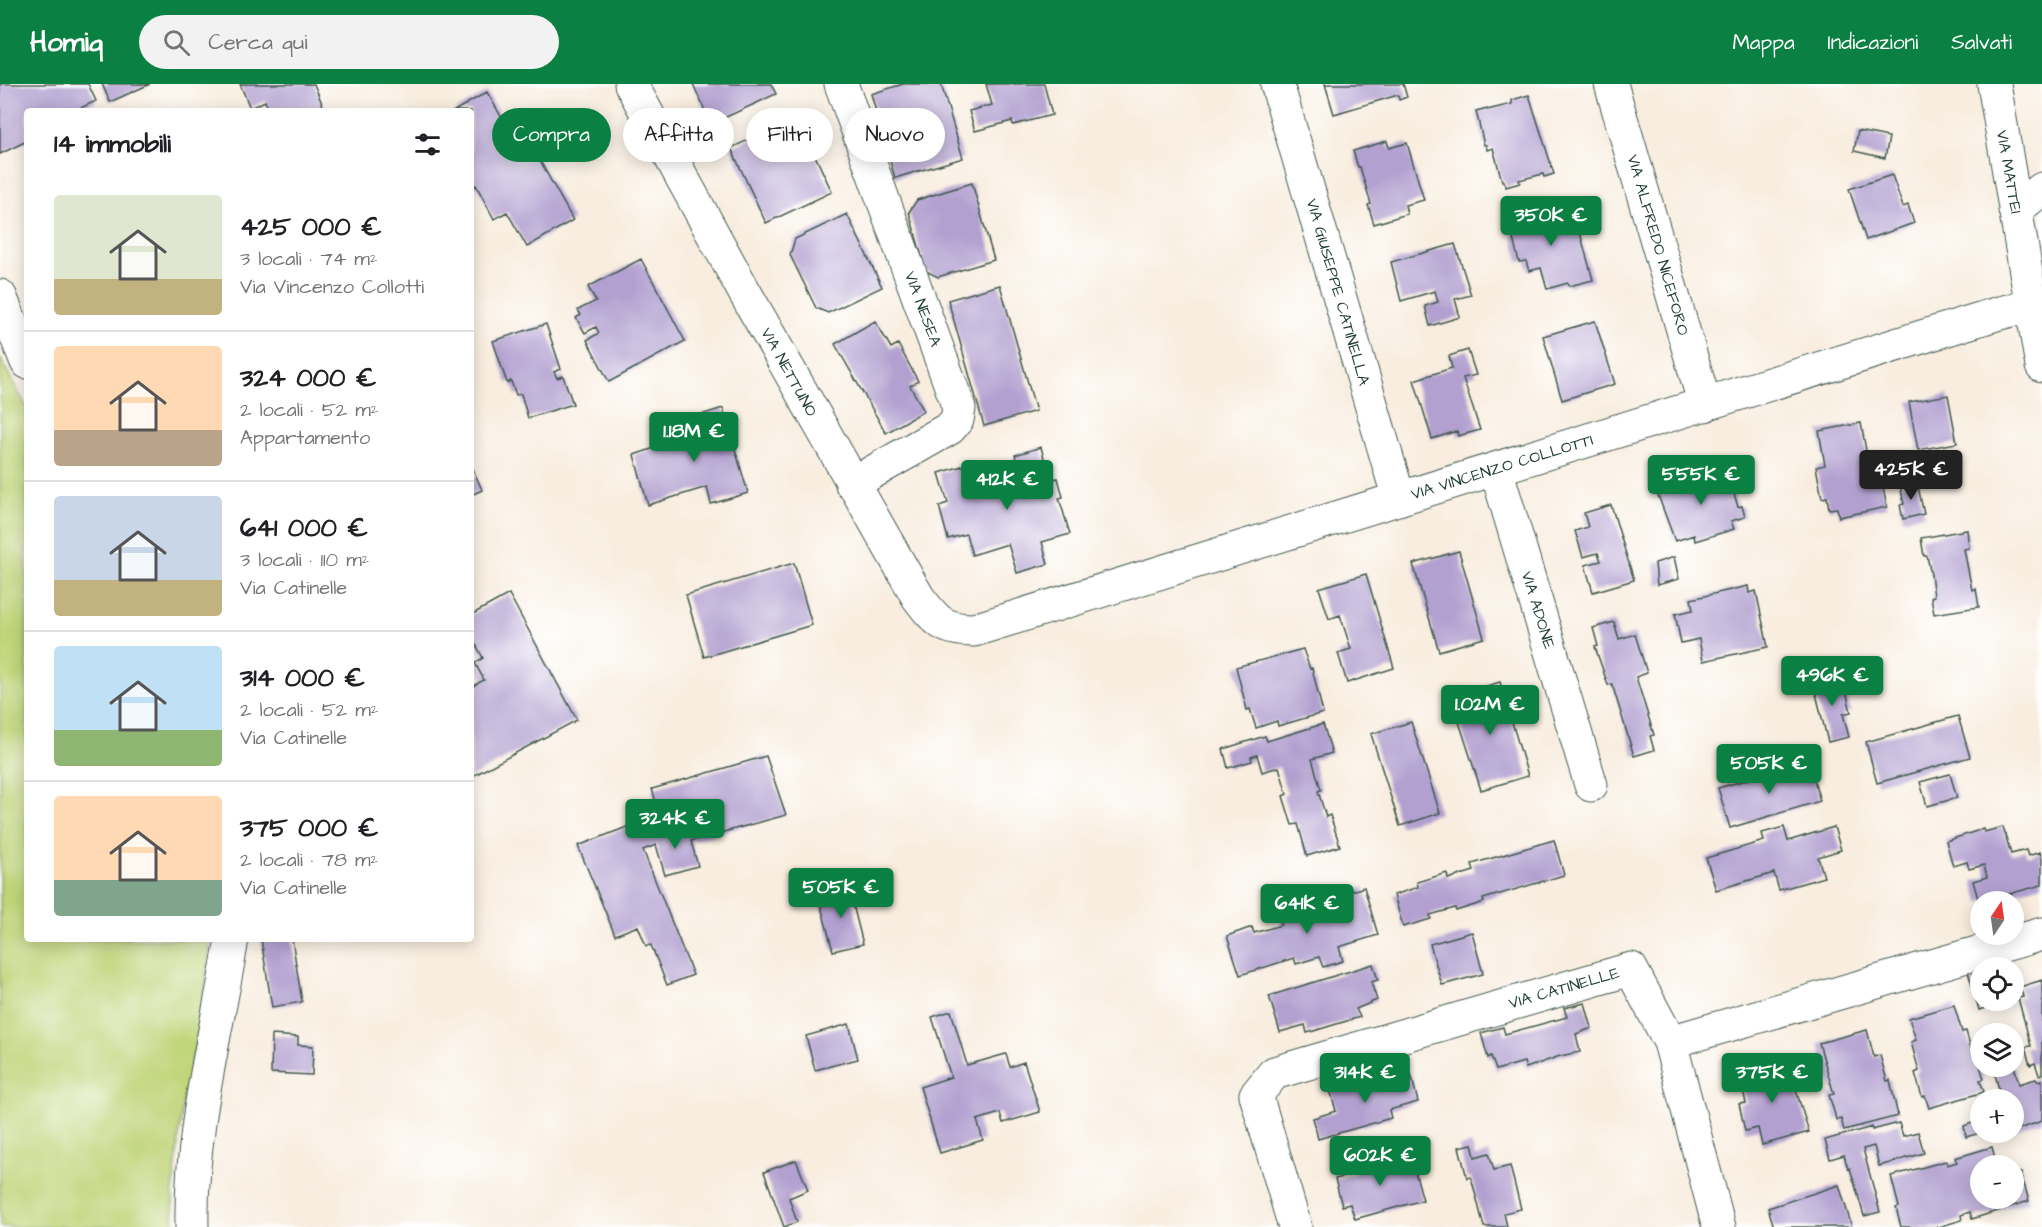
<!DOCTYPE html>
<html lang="it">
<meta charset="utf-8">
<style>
:root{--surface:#fff;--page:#f2f2f2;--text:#202124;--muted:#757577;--line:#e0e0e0;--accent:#0b8043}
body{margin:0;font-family:"Architects Daughter",sans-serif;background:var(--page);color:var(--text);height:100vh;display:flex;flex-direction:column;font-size:22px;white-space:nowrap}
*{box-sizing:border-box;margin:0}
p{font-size:20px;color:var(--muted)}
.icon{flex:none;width:33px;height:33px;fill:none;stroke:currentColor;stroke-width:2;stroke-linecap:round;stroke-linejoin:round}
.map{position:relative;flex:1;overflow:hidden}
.details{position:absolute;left:24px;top:24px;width:450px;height:834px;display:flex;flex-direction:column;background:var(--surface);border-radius:6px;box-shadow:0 3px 15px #0003}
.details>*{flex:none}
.hud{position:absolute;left:492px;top:24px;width:570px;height:54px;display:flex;gap:12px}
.needle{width:39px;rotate:13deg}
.buttons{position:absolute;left:1970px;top:807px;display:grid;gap:12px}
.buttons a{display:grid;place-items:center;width:54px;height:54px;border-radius:50%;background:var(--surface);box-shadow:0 3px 15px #0003;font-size:30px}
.price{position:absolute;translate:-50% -51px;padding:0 14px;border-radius:6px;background:var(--accent);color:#fff;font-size:20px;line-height:39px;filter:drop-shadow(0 2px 3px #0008)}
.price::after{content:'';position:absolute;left:50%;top:36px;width:18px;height:14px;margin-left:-9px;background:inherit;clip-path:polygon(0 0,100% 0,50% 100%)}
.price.current{background:#222;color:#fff}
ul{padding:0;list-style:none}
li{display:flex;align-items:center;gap:18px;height:150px;padding:0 30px}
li+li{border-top:2px solid var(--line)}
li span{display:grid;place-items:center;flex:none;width:168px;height:120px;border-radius:6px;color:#555}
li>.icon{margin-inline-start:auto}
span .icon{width:72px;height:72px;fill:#fffc;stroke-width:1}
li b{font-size:26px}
h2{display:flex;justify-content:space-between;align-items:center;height:72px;padding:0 30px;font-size:26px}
.chip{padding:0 21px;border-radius:27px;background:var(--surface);box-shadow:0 3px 15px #0003;font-size:21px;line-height:54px}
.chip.current{background:var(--accent);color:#fff}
header{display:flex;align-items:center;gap:36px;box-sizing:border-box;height:84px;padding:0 30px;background:var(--accent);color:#fff}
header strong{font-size:28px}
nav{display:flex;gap:33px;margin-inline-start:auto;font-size:21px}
.search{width:420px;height:54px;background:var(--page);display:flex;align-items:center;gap:15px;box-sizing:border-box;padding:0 21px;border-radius:33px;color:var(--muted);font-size:22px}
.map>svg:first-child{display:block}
.green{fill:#c0d478;stroke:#708856;stroke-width:1.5}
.building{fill:#b2a1d0}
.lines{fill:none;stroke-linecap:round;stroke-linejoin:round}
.minor-casing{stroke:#40574e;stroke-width:35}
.minor{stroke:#fff;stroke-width:33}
.labels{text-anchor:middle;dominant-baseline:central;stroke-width:4.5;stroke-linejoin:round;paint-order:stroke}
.street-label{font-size:16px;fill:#1f3d34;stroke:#fff}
</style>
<header>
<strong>Homiq</strong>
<div class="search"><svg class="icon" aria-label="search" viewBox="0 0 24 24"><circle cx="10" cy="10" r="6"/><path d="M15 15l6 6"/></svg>Cerca qui</div>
<nav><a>Mappa</a><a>Indicazioni</a><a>Salvati</a></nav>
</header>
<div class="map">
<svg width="2042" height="1143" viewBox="0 0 2042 1143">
<rect width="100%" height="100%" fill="#fff"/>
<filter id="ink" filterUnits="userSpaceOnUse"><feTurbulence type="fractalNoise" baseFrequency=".0167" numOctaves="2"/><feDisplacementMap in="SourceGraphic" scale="12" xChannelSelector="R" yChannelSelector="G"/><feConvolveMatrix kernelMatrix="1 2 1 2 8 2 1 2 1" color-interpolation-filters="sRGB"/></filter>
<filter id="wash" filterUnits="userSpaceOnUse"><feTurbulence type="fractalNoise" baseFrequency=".008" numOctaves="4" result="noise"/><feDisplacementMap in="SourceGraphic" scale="24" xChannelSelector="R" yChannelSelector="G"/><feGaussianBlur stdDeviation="1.35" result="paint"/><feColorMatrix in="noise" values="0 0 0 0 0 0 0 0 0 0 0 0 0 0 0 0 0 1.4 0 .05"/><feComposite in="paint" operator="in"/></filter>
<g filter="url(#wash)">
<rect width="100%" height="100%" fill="#f8edde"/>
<path class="green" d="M 0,274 L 27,324 L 27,855 L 211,855 L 200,940 L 182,1022 L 173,1109 L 174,1143 L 0,1143 Z"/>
<g id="blocks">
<path class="building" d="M 0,0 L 88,0 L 96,17 L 74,27 L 27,27 L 27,57 L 0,70 Z
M 102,0 L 150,0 L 110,18 Z
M 240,0 L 314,0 L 325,27 L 269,27 L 265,17 L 250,24 Z
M 693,0 L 771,0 L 776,10 L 711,40 Z
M 903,0 L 941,0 L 963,74 L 895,94 L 871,10 Z
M 986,0 L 1044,0 L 1052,31 L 1013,41 L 1012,37 L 975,47 L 969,27 L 992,21 Z
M 1325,0 L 1403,0 L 1407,13 L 1399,16 L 1398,11 L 1334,30 Z
M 487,8 L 526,76 L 536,70 L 573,136 L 527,163 L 507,128 L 494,135 L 476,101 L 471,104 L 471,27 L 454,27 Z
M 1529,11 L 1554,90 L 1544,93 L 1543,90 L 1519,96 L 1520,99 L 1506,103 L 1504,97 L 1502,97 L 1493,64 L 1487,66 L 1486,61 L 1484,61 L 1476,27 L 1487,24 L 1487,26 L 1512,20 L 1512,16 Z
M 797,33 L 832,108 L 766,139 L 731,64 Z
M 1858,47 L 1889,53 L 1885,74 L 1854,67 Z
M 1387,57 L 1389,64 L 1407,59 L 1424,116 L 1405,121 L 1407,130 L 1374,140 L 1368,121 L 1371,120 L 1360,83 L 1358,83 L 1353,67 Z
M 1892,91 L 1903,123 L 1908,121 L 1914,139 L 1866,156 L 1849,105 Z
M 972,99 L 994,176 L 938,193 L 926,187 L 909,128 L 917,116 Z
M 1554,121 L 1557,130 L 1564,128 L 1569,147 L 1579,145 L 1593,196 L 1569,202 L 1568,199 L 1547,205 L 1541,184 L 1529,187 L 1526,177 L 1519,178 L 1512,151 L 1518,149 L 1513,132 Z
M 847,130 L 882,203 L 828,229 L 816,224 L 790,171 L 795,155 Z
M 1455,160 L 1471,211 L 1455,215 L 1460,233 L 1430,242 L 1425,222 L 1438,218 L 1435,207 L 1401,217 L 1391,178 Z
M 641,175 L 685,257 L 609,298 L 587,256 L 599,249 L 596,243 L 585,249 L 576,234 L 581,231 L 578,226 L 596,217 L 588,203 Z
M 1000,201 L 1036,327 L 984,342 L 948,216 Z
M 875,237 L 891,264 L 898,260 L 918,297 L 910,302 L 924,327 L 886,349 L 835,260 Z
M 1595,237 L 1615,300 L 1562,316 L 1543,252 Z
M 546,240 L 561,285 L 554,288 L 557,294 L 563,292 L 573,320 L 528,334 L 521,310 L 516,311 L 511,297 L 507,299 L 493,257 Z
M 1468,266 L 1476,291 L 1463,294 L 1480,346 L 1458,352 L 1457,347 L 1432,355 L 1414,296 L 1452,284 L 1449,272 Z
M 1948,311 L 1957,359 L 1918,366 L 1909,318 Z
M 723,324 L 748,409 L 711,420 L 707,403 L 648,421 L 634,371 L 692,351 L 688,335 Z
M 1861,339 L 1868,377 L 1866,378 L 1867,386 L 1879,383 L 1887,423 L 1839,433 L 1837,424 L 1829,425 L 1827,413 L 1822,414 L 1816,383 L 1825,381 L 1819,347 Z
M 1041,363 L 1045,378 L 1049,376 L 1054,395 L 1058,394 L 1063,413 L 1059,414 L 1070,450 L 1042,458 L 1048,480 L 1017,489 L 1008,460 L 972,471 L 966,450 L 948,455 L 939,422 L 948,419 L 939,389 L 972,379 L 978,400 L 980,399 L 982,404 L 997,400 L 1000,411 L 1020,405 L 1015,387 L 1019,385 L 1015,371 Z
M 471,380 L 482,406 L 471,411 Z
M 1716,384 L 1718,392 L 1728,389 L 1738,423 L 1742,422 L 1745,433 L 1731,437 L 1734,445 L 1695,457 L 1694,451 L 1675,457 L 1658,411 L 1668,407 L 1666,400 Z
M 1917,398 L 1924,430 L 1903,435 L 1900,421 L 1904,420 L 1900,401 Z
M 1611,421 L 1634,496 L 1593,508 L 1585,481 L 1601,477 L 1598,469 L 1583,473 L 1575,447 L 1588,443 L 1584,429 Z
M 1967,446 L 1969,464 L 1964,465 L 1972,506 L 1976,505 L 1979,523 L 1934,530 L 1931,513 L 1934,512 L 1931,491 L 1927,472 L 1924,472 L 1921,454 Z
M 1459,467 L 1484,554 L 1439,567 L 1413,480 Z
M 1674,473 L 1679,495 L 1657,501 L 1655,479 Z
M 794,479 L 812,541 L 704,573 L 686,511 Z
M 1366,490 L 1394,584 L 1347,599 L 1338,569 L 1351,565 L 1340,531 L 1329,535 L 1319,504 Z
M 1748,502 L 1749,509 L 1756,507 L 1768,563 L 1703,577 L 1699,555 L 1681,559 L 1675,530 L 1693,526 L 1691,515 Z
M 509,510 L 577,636 L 471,693 L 471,603 L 484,596 L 475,579 L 483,574 L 471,551 L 471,531 Z
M 1614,538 L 1619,555 L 1635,550 L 1647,589 L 1636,593 L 1654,651 L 1650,652 L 1654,666 L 1634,672 L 1612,600 L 1608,601 L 1595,563 L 1598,562 L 1593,544 Z
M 1303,565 L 1310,585 L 1312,584 L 1323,629 L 1278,642 L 1277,637 L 1256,644 L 1250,625 L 1247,626 L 1236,583 Z
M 1833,589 L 1838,608 L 1846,607 L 1851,628 L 1843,630 L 1849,653 L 1828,658 L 1812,594 Z
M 1500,598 L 1528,692 L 1481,706 L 1451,613 Z
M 1958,632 L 1970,673 L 1877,699 L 1866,658 Z
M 1411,638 L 1440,729 L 1400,742 L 1371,650 Z
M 1323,640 L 1332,669 L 1312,675 L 1321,706 L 1318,707 L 1326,733 L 1330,731 L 1340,762 L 1307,772 L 1298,740 L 1292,741 L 1283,712 L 1287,710 L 1279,683 L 1262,688 L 1257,671 L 1251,673 L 1252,677 L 1228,684 L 1223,665 L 1265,652 L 1267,657 Z
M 766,672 L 786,731 L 691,757 L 698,782 L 665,791 L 656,761 L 643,766 L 693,891 L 667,901 L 651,861 L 646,862 L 638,842 L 615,851 L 578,762 L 632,741 L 661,735 L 652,705 Z
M 1809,678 L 1820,717 L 1730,744 L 1718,704 Z
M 1950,690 L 1957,714 L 1927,722 L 1920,698 Z
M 1784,743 L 1788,757 L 1834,743 L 1841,766 L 1818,773 L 1824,793 L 1779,806 L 1774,789 L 1716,806 L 1706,774 L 1764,757 L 1762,749 Z
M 2003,743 L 2011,770 L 2026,766 L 2028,772 L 2040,768 L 2042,776 L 2042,801 L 1979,818 L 1973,797 L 1987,793 L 1984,781 L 1969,785 L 1967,778 L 1953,782 L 1946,757 L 1983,745 L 1984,748 Z
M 1554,756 L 1564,791 L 1483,815 L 1484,818 L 1456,827 L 1455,824 L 1430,831 L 1431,835 L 1403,843 L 1394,811 L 1418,803 L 1417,798 L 1447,789 L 1448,795 L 1474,787 L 1472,780 Z
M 852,802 L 854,812 L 851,813 L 863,860 L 833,867 L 818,811 Z
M 1364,803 L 1378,851 L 1339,863 L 1343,877 L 1323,883 L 1319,873 L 1296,880 L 1294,874 L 1240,891 L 1227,852 L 1252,843 L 1254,849 L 1281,841 L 1280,836 L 1306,827 L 1308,833 L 1331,826 L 1328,815 Z
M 1472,848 L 1483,890 L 1442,901 L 1430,860 Z
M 261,855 L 292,855 L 302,918 L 272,923 Z
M 1988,875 L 1991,884 L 1980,884 L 1980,916 L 2000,916 L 2001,919 L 1979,926 L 1966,881 Z
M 1373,880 L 1378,896 L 1371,898 L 1377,916 L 1356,925 L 1360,933 L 1307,949 L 1305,941 L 1280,948 L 1269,912 Z
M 2042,896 L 2042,990 L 2039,991 L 2035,979 L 2030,981 L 2025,963 L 2031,962 L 2018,914 L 2023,913 L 2020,903 Z
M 1585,919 L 1592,944 L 1576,950 L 1580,968 L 1560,972 L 1526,984 L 1524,978 L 1496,986 L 1491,972 L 1488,974 L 1481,949 L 1503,943 L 1505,950 L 1567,933 L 1564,924 Z
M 1954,921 L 1962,948 L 1966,947 L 1973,972 L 1977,972 L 1984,995 L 1980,996 L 1984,1008 L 1929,1024 L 1925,1012 L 1922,1013 L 1915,989 L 1919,987 L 1911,958 L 1916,956 L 1909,934 Z
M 951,927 L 967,981 L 1006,970 L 1010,983 L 1024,978 L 1040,1028 L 1003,1039 L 1000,1029 L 977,1036 L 983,1056 L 940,1069 L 920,1003 L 951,993 L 932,933 Z
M 849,940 L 858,975 L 815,986 L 806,952 Z
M 1867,946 L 1874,973 L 1880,971 L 1887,997 L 1890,996 L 1898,1032 L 1844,1046 L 1841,1035 L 1836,1036 L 1835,1031 L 1829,1011 L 1834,1010 L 1819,959 Z
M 272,951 L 298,953 L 298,961 L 313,962 L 312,991 L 271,989 Z
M 1787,977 L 1809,1048 L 1762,1061 L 1758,1044 L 1745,1047 L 1739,1020 L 1746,1019 L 1742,1002 L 1746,1002 L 1742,990 Z
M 2014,982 L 2019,1000 L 2036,995 L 2037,997 L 2042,996 L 2042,1037 L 2013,1047 L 2013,1016 L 2002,1016 L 1994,987 Z
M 1411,990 L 1418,1018 L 1389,1026 L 1391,1034 L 1318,1055 L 1313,1034 L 1336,1027 L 1330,1006 L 1379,992 L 1381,999 Z
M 1899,1039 L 1903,1052 L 1918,1048 L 1924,1069 L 1879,1082 L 1874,1062 L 1863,1065 L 1880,1128 L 1864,1132 L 1850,1084 L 1848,1085 L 1844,1071 L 1830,1075 L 1825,1056 L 1872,1043 L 1872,1046 Z
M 1972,1039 L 1980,1039 L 1980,1049 L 1966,1053 L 1964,1042 Z
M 1472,1060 L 1475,1073 L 1489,1069 L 1494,1086 L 1510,1082 L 1521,1125 L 1504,1129 L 1507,1143 L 1484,1143 L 1471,1093 L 1467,1094 L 1459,1063 Z
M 1992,1063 L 1997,1082 L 1980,1082 L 1980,1114 L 2013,1114 L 2013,1089 L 2016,1088 L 2021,1089 L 2029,1117 L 1972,1135 L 1970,1128 L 1961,1131 L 1962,1136 L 1938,1143 L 1901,1143 L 1896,1124 L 1899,1123 L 1891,1092 L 1946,1077 L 1947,1081 L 1957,1078 L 1955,1074 Z
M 1398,1073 L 1399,1076 L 1411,1073 L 1423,1116 L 1355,1135 L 1350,1120 L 1342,1122 L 1335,1095 L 1355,1090 L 1353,1086 Z
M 796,1076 L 808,1106 L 789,1114 L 797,1138 L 784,1143 L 764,1088 Z
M 1839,1101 L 1852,1143 L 1774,1143 L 1768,1124 Z"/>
</g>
</g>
<g filter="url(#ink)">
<use href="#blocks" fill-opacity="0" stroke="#40574e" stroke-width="1.5"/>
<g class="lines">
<defs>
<path id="minor" d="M 631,0 L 744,207 L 918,513 C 936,537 943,546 974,546 L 1996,230 L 2031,221
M 841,0 L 959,324 L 957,336 L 950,344 L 852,400
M 1277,0 L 1399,415
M 1611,0 L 1705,321
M 1994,0 L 2042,282
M 2015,126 L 2042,105
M 0,212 L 27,278
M 1496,385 L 1591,701
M 1670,958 L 1719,1143
M 192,1143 C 190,1044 216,952 232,855
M 1295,1143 L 1256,1011 L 1274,989 L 1631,885 L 1670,958 L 2042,850"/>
</defs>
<use href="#minor" class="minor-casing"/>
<use href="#minor" class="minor"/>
</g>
</g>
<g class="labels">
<g class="street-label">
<text transform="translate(2009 88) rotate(80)">VIA MATTEI</text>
<text transform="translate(1658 161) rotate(74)">VIA ALFREDO NICEFORO</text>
<text transform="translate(1338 208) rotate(74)">VIA GIUSEPPE CATINELLA</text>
<text transform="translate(923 225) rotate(70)">VIA NESEA</text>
<text transform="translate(789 288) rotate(61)">VIA NETTUNO</text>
<text transform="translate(1502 383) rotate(-17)">VIA VINCENZO COLLOTTI</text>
<text transform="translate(1538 526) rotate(73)">VIA ADONE</text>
<text transform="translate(1564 904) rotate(-16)">VIA CATINELLE</text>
</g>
</g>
</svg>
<div class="buttons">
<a><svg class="needle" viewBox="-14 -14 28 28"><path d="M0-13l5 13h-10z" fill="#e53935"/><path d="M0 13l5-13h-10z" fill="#757577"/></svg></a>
<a><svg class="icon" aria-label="locate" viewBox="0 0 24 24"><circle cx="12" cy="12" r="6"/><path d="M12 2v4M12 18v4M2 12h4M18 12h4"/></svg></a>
<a><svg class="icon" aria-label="layers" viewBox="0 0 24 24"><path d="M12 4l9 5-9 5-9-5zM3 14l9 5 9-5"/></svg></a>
<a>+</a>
<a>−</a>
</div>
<b class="price" style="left:1551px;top:163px">350K €</b>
<b class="price" style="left:694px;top:379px">1.18M €</b>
<b class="price current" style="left:1911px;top:417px">425K €</b>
<b class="price" style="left:1701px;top:422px">555K €</b>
<b class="price" style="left:1007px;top:427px">412K €</b>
<b class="price" style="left:1832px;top:623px">496K €</b>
<b class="price" style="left:1490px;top:652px">1.02M €</b>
<b class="price" style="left:1769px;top:711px">505K €</b>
<b class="price" style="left:675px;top:766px">324K €</b>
<b class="price" style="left:841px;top:835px">505K €</b>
<b class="price" style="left:1307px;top:851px">641K €</b>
<b class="price" style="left:1365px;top:1020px">314K €</b>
<b class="price" style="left:1772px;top:1020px">375K €</b>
<b class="price" style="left:1380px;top:1103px">602K €</b>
<div class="hud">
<a class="chip current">Compra</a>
<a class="chip">Affitta</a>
<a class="chip">Filtri</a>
<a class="chip">Nuovo</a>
</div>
<section class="details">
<h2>14 immobili<svg class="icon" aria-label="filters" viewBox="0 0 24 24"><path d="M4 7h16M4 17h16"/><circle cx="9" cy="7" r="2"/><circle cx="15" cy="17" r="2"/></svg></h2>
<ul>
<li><span style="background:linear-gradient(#dfe7d0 70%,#c2b280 0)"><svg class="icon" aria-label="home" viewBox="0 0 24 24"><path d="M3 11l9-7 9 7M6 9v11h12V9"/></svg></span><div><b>425 000 €</b><p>3 locali · 74 m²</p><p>Via Vincenzo Collotti</p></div></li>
<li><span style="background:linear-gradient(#ffd9b3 70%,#b9a48a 0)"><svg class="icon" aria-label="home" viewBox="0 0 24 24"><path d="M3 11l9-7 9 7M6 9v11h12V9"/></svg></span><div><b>324 000 €</b><p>2 locali · 52 m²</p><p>Appartamento</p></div></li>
<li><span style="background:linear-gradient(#c9d6e8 70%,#c2b280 0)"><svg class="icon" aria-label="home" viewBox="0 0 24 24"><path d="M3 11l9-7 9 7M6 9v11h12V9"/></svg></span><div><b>641 000 €</b><p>3 locali · 110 m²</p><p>Via Catinelle</p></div></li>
<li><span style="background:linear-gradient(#bfe0f5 70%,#8fb573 0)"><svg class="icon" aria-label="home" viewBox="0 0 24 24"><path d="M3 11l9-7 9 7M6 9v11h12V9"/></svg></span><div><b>314 000 €</b><p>2 locali · 52 m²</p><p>Via Catinelle</p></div></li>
<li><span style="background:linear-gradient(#ffd9b3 70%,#7fa58c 0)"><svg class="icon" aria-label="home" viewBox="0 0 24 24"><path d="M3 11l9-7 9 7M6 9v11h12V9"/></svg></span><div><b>375 000 €</b><p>2 locali · 78 m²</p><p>Via Catinelle</p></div></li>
</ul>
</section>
</div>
